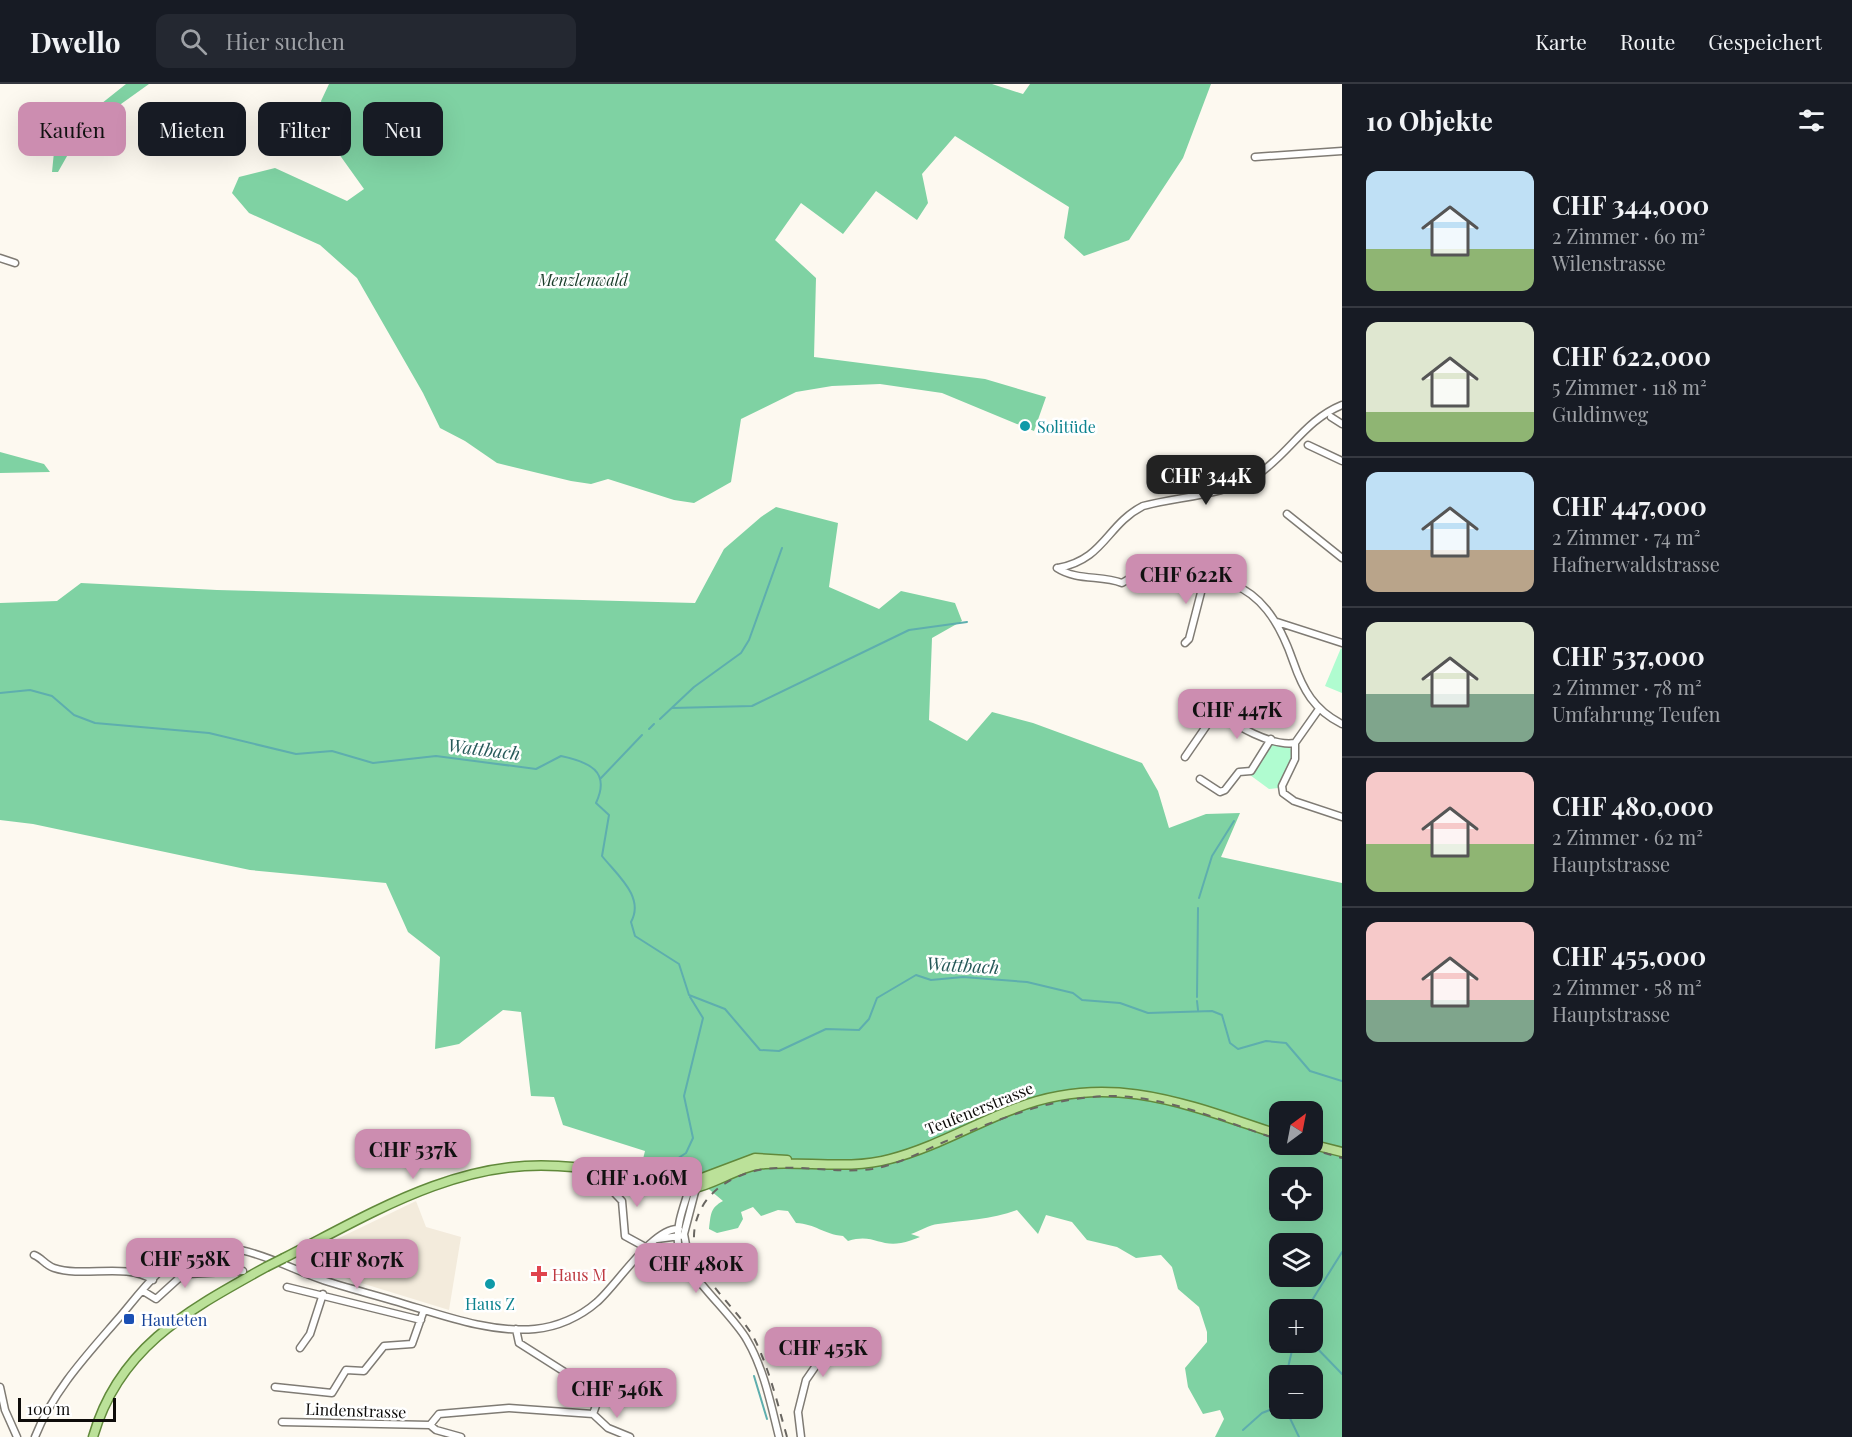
<!DOCTYPE html>
<html lang="de">
<meta charset="utf-8">
<style>
:root{--surface:#171b24;--page:#242831;--text:#f1f3f6;--muted:#9ea1a6;--line:#363941;--accent:#cc8db0}
body{margin:0;font-family:"Playfair Display",serif;background:var(--page);color:var(--text);height:100vh;display:flex;flex-direction:column;font-size:22px;white-space:nowrap}
*{box-sizing:border-box;margin:0}
p{font-size:20px;color:var(--muted)}
.icon{flex:none;width:33px;height:33px;fill:none;stroke:currentColor;stroke-width:2;stroke-linecap:round;stroke-linejoin:round}
.map{position:relative;flex:1;overflow:hidden}
.panel{display:flex;flex-direction:column;background:var(--surface);width:510px}
.panel>*{flex:none}
.guide{position:absolute;left:18px;top:18px;width:570px;height:54px;display:flex;gap:12px}
.needle{width:39px;rotate:32deg}
.fabs{position:absolute;left:1269px;top:1017px;display:grid;gap:12px}
.fabs a{display:grid;place-items:center;width:54px;height:54px;border-radius:12px;background:var(--surface);box-shadow:0 6px 24px #0002;font-size:30px}
.scale{position:absolute;left:18px;bottom:15px;width:98px;box-sizing:border-box;padding-left:6px;border:3px solid #0e0c0a;border-top:0;font-size:16px;line-height:21px;white-space:nowrap;color:#0e0c0a;-webkit-text-stroke:4px #fff;paint-order:stroke}
.price{position:absolute;translate:-50% -51px;padding:0 14px;border-radius:12px;background:var(--accent);color:#111;font-size:20px;line-height:39px;filter:drop-shadow(0 2px 3px #0008)}
.price::after{content:'';position:absolute;left:50%;top:36px;width:18px;height:14px;margin-left:-9px;background:inherit;clip-path:polygon(0 0,100% 0,50% 100%)}
.price.selected{background:#222;color:#fff}
ul{padding:0;list-style:none}
li{display:flex;align-items:center;gap:18px;height:150px;padding:0 24px}
li+li{border-top:2px solid var(--line)}
li span{display:grid;place-items:center;flex:none;width:168px;height:120px;border-radius:12px;color:#555}
li>.icon{margin-inline-start:auto}
span .icon{width:72px;height:72px;fill:#fffc;stroke-width:1}
li b{font-size:26px}
h2{display:flex;justify-content:space-between;align-items:center;height:72px;padding:0 24px;font-size:26px}
.pill{padding:0 21px;border-radius:12px;background:var(--surface);box-shadow:0 6px 24px #0002;font-size:21px;line-height:54px}
.pill.selected{background:var(--accent);color:#111}
header{display:flex;align-items:center;gap:36px;box-sizing:border-box;height:84px;padding:0 30px;background:var(--surface);border-bottom:2px solid var(--line)}
header strong{font-size:28px}
nav{display:flex;gap:33px;margin-inline-start:auto;font-size:21px}
.search{width:420px;height:54px;background:var(--page);display:flex;align-items:center;gap:15px;box-sizing:border-box;padding:0 21px;border-radius:12px;color:var(--muted);font-size:22px}
main{display:flex;flex:1;min-height:0}
.map>svg:first-child{display:block}
.built{fill:#f3ebdc}
.green{fill:#b0fcd0}
.forest{fill:#7fd2a3;fill-rule:evenodd}
.lines{fill:none;stroke-linecap:round;stroke-linejoin:round}
.stream{stroke:#5eaeae;stroke-width:2}
.minor-casing{stroke:#7f7b74;stroke-width:9}
.major-casing{stroke:#61893b;stroke-width:11}
.minor{stroke:#fff;stroke-width:6}
.major{stroke:#bbe199;stroke-width:8}
.rail{stroke:#696661;stroke-width:2;stroke-dasharray:8 8;stroke-linecap:butt}
.major-bridge-casing{stroke:#61893b;stroke-width:11;stroke-linecap:butt}
.major-bridge{stroke:#bbe199;stroke-width:8}
.culture-dot{fill:#0f9aa8;stroke:#fff;stroke-width:2}
.health-dot{fill:#e0444e;stroke:#fff;stroke-width:2}
.transit-dot{fill:#1a4fb4;stroke:#fff;stroke-width:2}
.labels{text-anchor:middle;dominant-baseline:central;stroke-width:5;stroke-linejoin:round;paint-order:stroke}
.park-label{font-size:16px;font-style:italic;fill:#183c29;stroke:#fff}
.culture-label{font-size:16px;fill:#0d838f;stroke:#fff;text-anchor:start}
.street-label{font-size:16px;fill:#0e0c0a;stroke:#fff}
.health-label{font-size:16px;fill:#be3a42;stroke:#fff;text-anchor:start}
.transit-label{font-size:16px;fill:#164399;stroke:#fff;text-anchor:start}
.water-label{font-size:18px;font-style:italic;fill:#265959;stroke:#fff}
</style>
<header>
<strong>Dwello</strong>
<div class="search"><svg class="icon" aria-label="search" viewBox="0 0 24 24"><circle cx="10" cy="10" r="6"/><path d="M15 15l6 6"/></svg>Hier suchen</div>
<nav><a>Karte</a><a>Route</a><a>Gespeichert</a></nav>
</header>
<main>
<div class="map">
<svg width="1342" height="1353" viewBox="0 0 1342 1353">
<rect width="100%" height="100%" fill="#fdf9f0"/>
<path class="built" d="M 416,1117 L 426,1143 L 461,1153 L 449,1226 L 306,1182 L 312,1167 Z"/>
<path class="green" d="M 1341,564 L 1342,565 L 1342,609 L 1325,602 Z
M 1272,659 L 1290,664 L 1294,672 L 1278,704 L 1269,705 L 1250,691 Z"/>
<path class="forest" d="M 126,0 L 149,0 L 86,45 L 75,58 L 58,88 L 52,88 L 54,68 L 62,51 Z
M 329,0 L 992,0 L 1023,10 L 1030,0 L 1211,0 L 1183,74 L 1129,156 L 1084,172 L 1064,154 L 1069,123 L 955,52 L 922,90 L 928,119 L 917,136 L 876,107 L 843,150 L 801,119 L 775,156 L 816,194 L 814,273 L 985,295 L 1046,313 L 1034,347 L 942,309 L 880,300 L 832,302 L 796,308 L 741,335 L 731,398 L 694,419 L 674,416 L 608,395 L 591,400 L 571,397 L 497,379 L 465,357 L 440,344 L 423,309 L 357,194 L 320,161 L 249,129 L 232,109 L 239,93 L 275,84 L 347,117 L 364,105 L 329,56 L 321,17 Z
M 0,368 L 44,380 L 50,388 L 0,389 Z
M 776,423 L 838,439 L 829,503 L 879,525 L 901,507 L 955,519 L 962,537 L 932,554 L 929,636 L 967,657 L 992,628 L 1033,639 L 1142,679 L 1158,707 L 1169,744 L 1206,730 L 1240,729 L 1221,773 L 1342,799 L 1342,1353 L 1215,1353 L 1224,1335 L 1220,1326 L 1203,1330 L 1188,1303 L 1185,1284 L 1207,1258 L 1207,1248 L 1199,1223 L 1178,1205 L 1172,1183 L 1161,1171 L 1136,1174 L 1117,1163 L 1087,1156 L 1072,1138 L 1046,1131 L 1038,1150 L 1017,1126 C 991,1136 964,1136 938,1140 C 929,1141 920,1147 911,1150 L 920,1153 C 914,1155 907,1158 901,1159 C 879,1163 873,1149 848,1157 L 843,1152 C 823,1150 816,1140 796,1139 L 788,1127 L 778,1126 L 761,1132 L 753,1123 L 741,1128 L 743,1135 L 738,1144 L 717,1149 L 709,1145 C 711,1130 710,1124 723,1117 L 692,1091 L 660,1093 L 641,1083 L 645,1067 L 563,1041 L 554,1013 L 531,1012 L 521,928 L 503,926 L 459,960 L 435,965 L 440,873 L 408,848 L 386,799 L 250,786 L 33,740 L 0,736 L 0,519 L 57,517 L 81,499 L 217,506 L 695,519 L 724,465 L 761,433 ZM 1280,1028 L 1312,1028 L 1312,1060 L 1280,1060 ZM 1280,1094 L 1312,1094 L 1312,1126 L 1280,1126 ZM 1280,1160 L 1312,1160 L 1312,1192 L 1280,1192 ZM 1280,1226 L 1312,1226 L 1312,1258 L 1280,1258 ZM 1280,1292 L 1312,1292 L 1312,1324 L 1280,1324 Z"/>
<g class="lines">
<path class="stream" d="M 0,609 L 30,606 L 52,612 L 74,631 L 95,639 L 209,649 L 296,670 L 332,667 L 373,679 L 436,672 L 536,685 L 561,672 C 589,678 611,687 596,719 L 609,731 L 602,772 C 617,791 645,813 631,838 L 635,852 L 679,880 L 689,911 L 725,925 L 760,966 L 779,967 L 826,945 L 859,946 L 869,935 L 877,914 L 916,891 L 931,896 L 963,893 L 1027,898 L 1073,909 L 1082,916 L 1120,919 L 1148,929 L 1212,927 L 1222,931 L 1230,959 L 1238,965 L 1266,957 L 1286,959 L 1310,987 L 1342,997
M 672,624 L 752,622 L 909,546 L 967,538
M 660,635 L 694,603 L 741,569 L 749,556 L 782,464
M 649,645 L 654,640
M 601,694 L 642,651
M 1199,814 L 1212,772 L 1234,737
M 1197,913 L 1198,824
M 1197,917 L 1198,926
M 648,1094 L 686,1069 L 693,1054 L 684,1012 L 703,934 L 690,913
M 1306,1226 L 1342,1168
M 1311,1258 L 1342,1290
M 754,1292 L 767,1335
M 1286,1292 L 1294,1258
M 1285,1324 L 1299,1353
M 1243,1346 L 1262,1329 L 1280,1322"/>
<defs>
<path id="minor" d="M 1255,73 L 1342,67
M 0,174 L 15,179
M 1331,333 L 1342,340
M 1308,361 L 1342,377
M 1287,430 L 1342,474
M 1057,484 C 1077,497 1101,491 1122,499 L 1132,493 C 1217,489 1262,488 1293,577 C 1303,606 1314,626 1342,640
M 1058,484 C 1105,475 1106,441 1143,422 C 1181,412 1223,412 1257,391 C 1289,370 1305,336 1342,321
M 1277,538 L 1342,559
M 1185,559 L 1189,555 L 1205,493
M 1319,625 L 1295,659 L 1295,675 L 1282,702 L 1283,709 L 1294,717 L 1342,733
M 1185,673 L 1216,628 C 1236,641 1271,663 1295,659
M 1200,695 L 1220,708 L 1225,706 L 1239,688 L 1251,687 L 1271,655
M 603,1097 L 622,1117 L 625,1152 L 647,1164
M 689,1105 C 684,1122 676,1141 678,1159 C 680,1186 732,1229 747,1256 C 764,1285 771,1321 779,1353
M 657,1155 L 680,1152
M 34,1171 C 42,1174 45,1181 54,1184 C 85,1194 125,1178 153,1196
M 690,1182 L 684,1150 L 696,1104
M 287,1203 L 421,1236
M 143,1207 L 156,1215 L 178,1195 L 188,1190 L 243,1187
M 516,1245 L 519,1259 L 593,1306 L 598,1316 L 593,1330
M 300,1264 L 310,1250 L 323,1210
M 0,1303 L 5,1326 L 17,1353
M 275,1303 L 332,1309 L 346,1286 L 364,1287 L 384,1262 L 412,1260 L 424,1226
M 593,1330 L 608,1344 L 630,1353
M 282,1338 L 430,1341
M 430,1341 L 439,1330 L 509,1324 L 593,1330
M 430,1341 L 436,1346 L 461,1353
M 35,1353 C 53,1307 86,1272 118,1235 C 138,1212 160,1179 190,1168 C 233,1152 281,1181 320,1195 C 346,1204 372,1210 398,1218 C 442,1231 489,1249 535,1245 C 557,1243 580,1233 597,1218 C 616,1202 654,1142 679,1145
M 801,1353 L 798,1328 L 806,1296 L 824,1270 L 824,1265 L 814,1251"/>
<path id="major" d="M 1310,1060 L 1342,1068
M 658,1100 L 694,1097 L 755,1074 L 787,1076
M 284,1174 C 370,1130 458,1075 558,1082 C 575,1083 593,1085 609,1089 C 635,1096 665,1109 691,1105 C 717,1100 738,1082 765,1080 C 806,1077 850,1086 890,1075 C 933,1064 974,1040 1016,1024 C 1111,987 1189,1021 1280,1051
M 93,1353 C 119,1262 189,1226 266,1183"/>
</defs>
<use href="#minor" class="minor-casing"/>
<use href="#major" class="major-casing"/>
<use href="#minor" class="minor"/>
<use href="#major" class="major"/>
<path class="rail" d="M 1293,1060 L 1342,1074
M 787,1353 C 778,1321 770,1288 756,1258 C 737,1219 686,1191 695,1142 C 700,1117 718,1100 742,1091 C 782,1075 830,1091 872,1085 C 897,1081 921,1068 944,1058 C 999,1035 1053,1012 1114,1012 C 1170,1013 1227,1039 1280,1056"/>
<defs>
<path id="major-bridge" d="M 266,1183 L 284,1174"/>
</defs>
<use href="#major-bridge" class="major-bridge-casing"/>
<use href="#major-bridge" class="major-bridge"/>
</g>
<g class="culture-dot">
<circle cx="1025" cy="342" r="6"/>
<circle cx="490" cy="1200" r="6"/>
</g>
<path class="health-dot" d="M536 1181h6v6h6v6h-6v6h-6v-6h-6v-6h6z"/>
<rect class="transit-dot" x="123" y="1229" width="12" height="12" rx="3"/>
<g class="labels">
<g class="park-label">
<text x="583" y="195">Menzlenwald</text>
</g>
<g class="culture-label">
<text x="1037" y="342">Solitüde</text>
<text x="490" y="1219" text-anchor="middle">Haus Z</text>
</g>
<g class="street-label">
<text transform="translate(979 1024) rotate(-22)">Teufenerstrasse</text>
<text transform="translate(356 1326) rotate(2)">Lindenstrasse</text>
</g>
<g class="health-label">
<text x="552" y="1190">Haus M</text>
</g>
<g class="transit-label">
<text x="141" y="1235">Hauteten</text>
</g>
<g class="water-label">
<text transform="translate(484 665) rotate(7)">Wattbach</text>
<text transform="translate(963 881) rotate(3)">Wattbach</text>
</g>
</g>
</svg>
<div class="fabs">
<a><svg class="needle" viewBox="-14 -14 28 28"><path d="M0-13l5 13h-10z" fill="#e53935"/><path d="M0 13l5-13h-10z" fill="#9ea1a6"/></svg></a>
<a><svg class="icon" aria-label="locate" viewBox="0 0 24 24"><circle cx="12" cy="12" r="6"/><path d="M12 2v4M12 18v4M2 12h4M18 12h4"/></svg></a>
<a><svg class="icon" aria-label="layers" viewBox="0 0 24 24"><path d="M12 4l9 5-9 5-9-5zM3 14l9 5 9-5"/></svg></a>
<a>+</a>
<a>−</a>
</div>
<div class="scale">100 m</div>
<b class="price selected" style="left:1206px;top:422px">CHF 344K</b>
<b class="price" style="left:1186px;top:521px">CHF 622K</b>
<b class="price" style="left:1237px;top:656px">CHF 447K</b>
<b class="price" style="left:413px;top:1096px">CHF 537K</b>
<b class="price" style="left:637px;top:1124px">CHF 1.06M</b>
<b class="price" style="left:185px;top:1205px">CHF 558K</b>
<b class="price" style="left:357px;top:1206px">CHF 807K</b>
<b class="price" style="left:696px;top:1210px">CHF 480K</b>
<b class="price" style="left:823px;top:1294px">CHF 455K</b>
<b class="price" style="left:617px;top:1335px">CHF 546K</b>
<div class="guide">
<a class="pill selected">Kaufen</a>
<a class="pill">Mieten</a>
<a class="pill">Filter</a>
<a class="pill">Neu</a>
</div>
</div>
<section class="panel">
<h2>10 Objekte<svg class="icon" aria-label="filters" viewBox="0 0 24 24"><path d="M4 7h16M4 17h16"/><circle cx="9" cy="7" r="2"/><circle cx="15" cy="17" r="2"/></svg></h2>
<ul>
<li><span style="background:linear-gradient(#bfe0f5 65%,#8fb573 0)"><svg class="icon" aria-label="home" viewBox="0 0 24 24"><path d="M3 11l9-7 9 7M6 9v11h12V9"/></svg></span><div><b>CHF 344,000</b><p>2 Zimmer · 60 m²</p><p>Wilenstrasse</p></div></li>
<li><span style="background:linear-gradient(#dfe7d0 75%,#8fb573 0)"><svg class="icon" aria-label="home" viewBox="0 0 24 24"><path d="M3 11l9-7 9 7M6 9v11h12V9"/></svg></span><div><b>CHF 622,000</b><p>5 Zimmer · 118 m²</p><p>Guldinweg</p></div></li>
<li><span style="background:linear-gradient(#bfe0f5 65%,#b9a48a 0)"><svg class="icon" aria-label="home" viewBox="0 0 24 24"><path d="M3 11l9-7 9 7M6 9v11h12V9"/></svg></span><div><b>CHF 447,000</b><p>2 Zimmer · 74 m²</p><p>Hafnerwaldstrasse</p></div></li>
<li><span style="background:linear-gradient(#dfe7d0 60%,#7fa58c 0)"><svg class="icon" aria-label="home" viewBox="0 0 24 24"><path d="M3 11l9-7 9 7M6 9v11h12V9"/></svg></span><div><b>CHF 537,000</b><p>2 Zimmer · 78 m²</p><p>Umfahrung Teufen</p></div></li>
<li><span style="background:linear-gradient(#f6c9c9 60%,#8fb573 0)"><svg class="icon" aria-label="home" viewBox="0 0 24 24"><path d="M3 11l9-7 9 7M6 9v11h12V9"/></svg></span><div><b>CHF 480,000</b><p>2 Zimmer · 62 m²</p><p>Hauptstrasse</p></div></li>
<li><span style="background:linear-gradient(#f6c9c9 65%,#7fa58c 0)"><svg class="icon" aria-label="home" viewBox="0 0 24 24"><path d="M3 11l9-7 9 7M6 9v11h12V9"/></svg></span><div><b>CHF 455,000</b><p>2 Zimmer · 58 m²</p><p>Hauptstrasse</p></div></li>
</ul>
</section>
</main>
